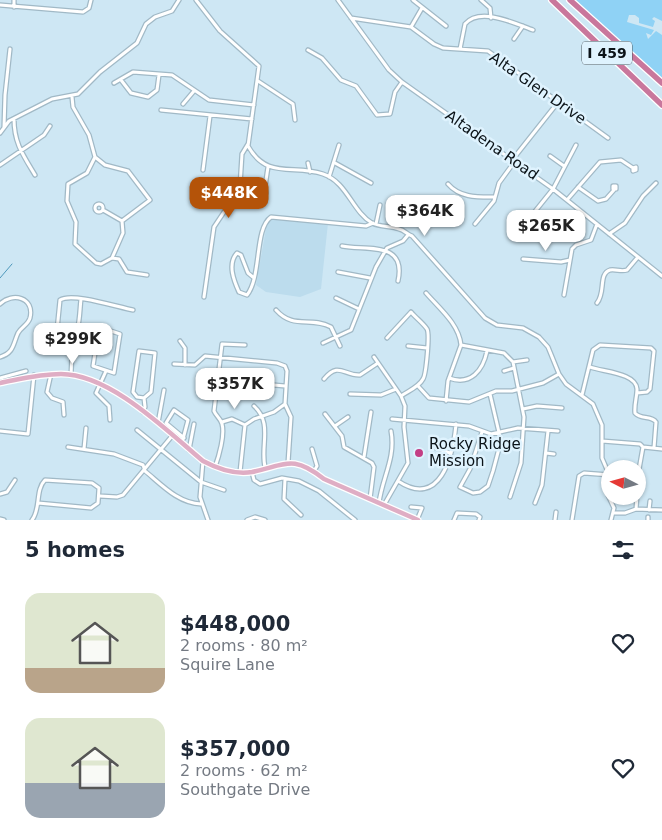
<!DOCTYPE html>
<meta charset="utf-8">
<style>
:root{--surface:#fff;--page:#f6f6f7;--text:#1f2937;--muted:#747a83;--accent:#b45309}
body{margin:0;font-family:"DejaVu Sans",sans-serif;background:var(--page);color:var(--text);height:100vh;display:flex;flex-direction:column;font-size:19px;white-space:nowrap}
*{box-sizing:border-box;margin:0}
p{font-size:16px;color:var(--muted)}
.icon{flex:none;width:28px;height:28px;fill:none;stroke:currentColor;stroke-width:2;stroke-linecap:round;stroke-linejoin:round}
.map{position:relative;height:520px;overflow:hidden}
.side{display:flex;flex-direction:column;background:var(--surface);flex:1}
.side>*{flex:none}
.needle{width:32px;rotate:276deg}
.tools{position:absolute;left:601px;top:460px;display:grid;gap:10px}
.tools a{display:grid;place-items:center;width:45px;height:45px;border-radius:50%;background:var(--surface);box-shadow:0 1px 4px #0004;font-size:25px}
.price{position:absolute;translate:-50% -42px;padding:0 11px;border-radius:10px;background:#fff;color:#222;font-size:16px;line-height:32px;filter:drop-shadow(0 1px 2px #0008)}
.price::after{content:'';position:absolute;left:50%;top:30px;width:15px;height:11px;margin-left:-8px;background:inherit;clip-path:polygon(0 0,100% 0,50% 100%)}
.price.current{background:var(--accent);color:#fff}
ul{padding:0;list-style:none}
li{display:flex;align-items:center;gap:15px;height:125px;padding:0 25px}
li span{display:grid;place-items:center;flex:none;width:140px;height:100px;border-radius:15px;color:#555}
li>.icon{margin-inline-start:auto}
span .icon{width:60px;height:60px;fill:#fffc;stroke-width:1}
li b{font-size:21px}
h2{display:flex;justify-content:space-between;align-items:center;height:60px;padding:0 25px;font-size:21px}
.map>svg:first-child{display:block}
.built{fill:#bcdced}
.green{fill:#8fd2f5}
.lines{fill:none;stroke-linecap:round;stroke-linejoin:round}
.stream{stroke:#4e98bb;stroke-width:1}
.minor-casing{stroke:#a1b9c6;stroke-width:5.5}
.major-casing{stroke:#fff;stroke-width:7}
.highway-casing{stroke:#fff;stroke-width:8}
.minor{stroke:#fff;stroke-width:3}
.major{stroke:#dfadc4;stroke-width:4.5}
.highway{stroke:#c9779c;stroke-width:5.5}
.poi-dot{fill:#c33f85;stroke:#dff3fe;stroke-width:2}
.labels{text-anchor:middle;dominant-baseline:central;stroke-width:5;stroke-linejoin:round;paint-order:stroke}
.shield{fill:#dff3fe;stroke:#4b565d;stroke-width:1}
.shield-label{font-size:14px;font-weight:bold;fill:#0b1318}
.street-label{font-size:15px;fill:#0b1318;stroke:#dff3fe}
.poi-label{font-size:15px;fill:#0b1318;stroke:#dff3fe;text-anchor:start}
</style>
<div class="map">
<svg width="662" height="520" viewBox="0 0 662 520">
<rect width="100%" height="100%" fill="#cee7f4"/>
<path class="built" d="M 273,218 L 328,223 L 321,289 L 300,297 L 266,292 L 256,285 L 267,223 Z"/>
<path class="green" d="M 576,0 L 662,0 L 662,21 L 654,17 L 652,19 L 655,21 L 653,27 L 639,23 L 639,18 L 635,15 L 629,15 L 627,22 L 654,30 L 651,35 L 646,33 L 648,39 L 656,31 L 662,35 L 662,79 Z"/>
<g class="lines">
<path class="stream" d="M 0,278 L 12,264"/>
<defs>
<path id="minor" d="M 196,0 L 220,31 L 259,66 L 248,146 C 267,180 293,164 323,174 C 347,182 352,211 372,223 C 380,227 390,226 399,229 C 404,230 407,234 412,236 L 485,318 L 497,325 L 523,328 L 539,337 L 548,347 L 559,374 L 566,384 L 593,404 L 602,425 L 602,458 L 608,472 L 607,493 L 614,508 L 611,520
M 338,0 L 389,70 L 402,82 L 553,189 L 662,276
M 413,0 L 446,26
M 481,0 L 490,8 L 491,18
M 0,5 L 83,12 L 89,8 L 91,0
M 14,7 L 14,0
M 351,18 L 411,27 L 434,44 L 443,48 L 488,51 L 608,138
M 411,27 L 422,8
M 514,39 L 523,26
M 460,49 L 465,24 C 480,6 516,24 533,30
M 308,50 L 322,58 L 341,80 L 356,86 L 377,115 L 390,114 L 395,92 L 402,82
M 121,80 L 131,93 L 148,97 L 157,90 L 159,75
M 258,81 L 293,104 L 295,120
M 114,83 L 133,72 L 172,75 L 209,100 L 254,105
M 72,97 L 73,107 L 89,135 L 95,157 L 105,165 L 128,171 L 150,200 L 122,221
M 183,104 L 194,91
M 161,110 L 252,119
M 14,119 C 14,143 23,155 35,175
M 4,127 L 5,95 L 10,49
M 0,133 L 9,121 L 52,99 L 78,94 L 100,72 L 137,43 L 146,24 L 155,17 L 172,11 L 179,0
M 550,156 L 564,166
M 95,157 L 87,173 L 68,184 L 67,201 L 76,222 L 75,244 L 96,263 L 101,264 L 112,258 L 119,259 L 127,272 L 147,275
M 513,159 L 559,101
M 308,163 L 310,172
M 335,163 L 371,183
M 0,165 L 44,135 L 50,126
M 636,167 L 636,170 L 633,171 L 633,168 Z
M 203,170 L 210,116
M 329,177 L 339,145
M 448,184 C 460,198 478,197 495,197
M 616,186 L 616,189 L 613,189 L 613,186 Z
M 578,187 L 598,201 L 606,199 L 614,190
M 266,193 L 265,187 L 268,167
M 567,200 L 600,162 L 621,160 L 633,168
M95 208a4 4 0 1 1 8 0a4 4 0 1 1-8 0Z
M 103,210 L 122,221
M 376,224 L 380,205
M 475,224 L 494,201 L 499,183 L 515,161
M 609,234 L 625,223 L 643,196 L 656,183
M 516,235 L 553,189 L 576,145
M 342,246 C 365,251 407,240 398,281
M 112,258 L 123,233 L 122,221
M 523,259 L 561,262 L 570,260
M 338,272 L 370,278
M 254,278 L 248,273 L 241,255 L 237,253 C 227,264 234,281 239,292 L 247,295 C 262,276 254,229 271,217 L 366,226 L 373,223
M 426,293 C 439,308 459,324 461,345 L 448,381 L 446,401
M 564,295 L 572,249 L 576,245 L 591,240 L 597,224
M 204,297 L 214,227 L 224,212 L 239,202 L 242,154 L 248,144
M 336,298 L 359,309
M 597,303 C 606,292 598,274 610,270 C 616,269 621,272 627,270 L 638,257
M 0,304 C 12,292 35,297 30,318 C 28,325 21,327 18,333 C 13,344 14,353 0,357
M 276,310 C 294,330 310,316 331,327 L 340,346
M 99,327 L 120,334 L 114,373 L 93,366 Z
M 387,338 L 411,312 C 416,318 423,323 427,329 C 430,334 426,375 423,379 C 419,387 408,391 401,396
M 180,341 L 185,348 L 185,365
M 323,343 L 351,330 L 376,267 L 387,248 L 403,241 L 408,235
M 461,345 L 504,353 L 513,362 L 524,417 L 521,463 L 510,497
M 66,346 C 81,336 79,315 81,299
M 408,346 L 427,348
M 139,351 L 155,353 L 151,392 L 144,398 L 137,397 L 133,392 Z
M 374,357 L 401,396 L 405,406 L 404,427 L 408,463 L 384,505
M 513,362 L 527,360
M 174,364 L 195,365 L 205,356 L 277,363 L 285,366 L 287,371 L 285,404 L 291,417 L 288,463
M 590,367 C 604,372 636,373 637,389 C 637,397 634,405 635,413 C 641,420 651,415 656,422 L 654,448
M 106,371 L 96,393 L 109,406 L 110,420
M 504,371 L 514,368
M 51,374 L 47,392 L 52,398 L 63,402 L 64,415
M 71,375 L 72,354 L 57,330 L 60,300 C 72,292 117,307 133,310
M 0,378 L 26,371
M 449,378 C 471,386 483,370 487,351
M 324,379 C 339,361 344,376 360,375 L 378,363
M 218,380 L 285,386
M 418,386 L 429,398 L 469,402 L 496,391 L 512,391 L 543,383 L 559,374
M 216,391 L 243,394
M 350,394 L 381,395 L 396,389
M 582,395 L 593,350 L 600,345 L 651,348 L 654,351 L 650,389 L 647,392 L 637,393
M 254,406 C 273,423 260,446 265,467
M 523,409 L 537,406 L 562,408
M 143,412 L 145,407 L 144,398
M 325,414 L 342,436 L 344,447 L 372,463 L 374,467 L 370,499
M 392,419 L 469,426 L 491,434 L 518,428 L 558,431
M 222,422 L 232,419 L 245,425
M 158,423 L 164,390
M 245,425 L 254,419 L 274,412 L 285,404
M 335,426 L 348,417
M 137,430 L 201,482 L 224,490
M 0,431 L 28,434 L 34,375
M 482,432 L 470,469 L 460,487 L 473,493 L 480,492 L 488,486 L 493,471 L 501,441 L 490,394
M 602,441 L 640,444 L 643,447 L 662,449
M 182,443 L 188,420 L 174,410 L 166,423 L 184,438
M 68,447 L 114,454 L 143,465 L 145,471 C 162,485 178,503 201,504
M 433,447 L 450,453
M 84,449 L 86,428
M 312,449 L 317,466 L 314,471
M 189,450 L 194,424
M 546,453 L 554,454
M 364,457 L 371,412
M 203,461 L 200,497 L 208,520
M 215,467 C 219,456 225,435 222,424 C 221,419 216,416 214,411 L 222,344 L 245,345
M 240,472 L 245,425
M 252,472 L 254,480 L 260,484 L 282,478 L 299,481 L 319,491 L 355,520
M 638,475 L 643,447
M 285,479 L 284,499 L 301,515
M 398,481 C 440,509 453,457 456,424
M 638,492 L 642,486
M 0,494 L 7,492 L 15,480
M 100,496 L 117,497 L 123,495 L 172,436
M 379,503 C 382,478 396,458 391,431
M 535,503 L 542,485 L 548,431
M 411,507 L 422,508 L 417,520
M 636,509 L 637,496
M 649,510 L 650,501
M 615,513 L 625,513 L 636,509 L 662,510
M 0,519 L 4,520
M 32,520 C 41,509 35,490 45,480 L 92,483 L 99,488 L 98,503 L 91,508 L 38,503
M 247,520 L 255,517 L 265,520
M 454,520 L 457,513 L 476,514 L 480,517 L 479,520
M 555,520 L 556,512
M 572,520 L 579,476 L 584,473 L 610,475
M 648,520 L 648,517"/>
<path id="major" d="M 0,383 C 21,379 39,374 61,374 C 110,374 166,430 203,461 C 218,469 234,475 252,472 C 286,465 292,454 324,479 L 418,520"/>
<path id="highway" d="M 552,0 L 662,105
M 570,0 L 662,83"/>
</defs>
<use href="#minor" class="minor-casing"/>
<use href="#major" class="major-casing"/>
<use href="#highway" class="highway-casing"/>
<use href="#minor" class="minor"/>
<use href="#major" class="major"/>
<use href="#highway" class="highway"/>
</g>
<circle class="poi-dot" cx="419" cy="453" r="5"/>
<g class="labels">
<rect class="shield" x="582" y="41.5" width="50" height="23" rx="4"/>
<g class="shield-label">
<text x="607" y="53">I 459</text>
</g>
<g class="street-label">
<text transform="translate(538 88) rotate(35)">Alta Glen Drive</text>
<text transform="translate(492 145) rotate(35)">Altadena Road</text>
</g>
<g class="poi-label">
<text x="429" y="444">Rocky Ridge<tspan x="429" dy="17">Mission</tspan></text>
</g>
</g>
</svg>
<div class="tools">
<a><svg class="needle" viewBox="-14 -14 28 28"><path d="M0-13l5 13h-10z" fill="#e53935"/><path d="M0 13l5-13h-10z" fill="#747a83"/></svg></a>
</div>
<b class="price current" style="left:229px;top:219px">$448K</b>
<b class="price" style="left:425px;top:237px">$364K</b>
<b class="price" style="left:546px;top:252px">$265K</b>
<b class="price" style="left:73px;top:365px">$299K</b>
<b class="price" style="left:235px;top:410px">$357K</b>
</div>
<section class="side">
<h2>5 homes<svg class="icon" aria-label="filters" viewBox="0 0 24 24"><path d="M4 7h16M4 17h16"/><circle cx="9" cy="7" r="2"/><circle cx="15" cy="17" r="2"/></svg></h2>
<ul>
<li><span style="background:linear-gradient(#dfe7d0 75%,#b9a48a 0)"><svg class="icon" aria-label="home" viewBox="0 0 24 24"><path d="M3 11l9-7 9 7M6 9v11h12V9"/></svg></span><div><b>$448,000</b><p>2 rooms · 80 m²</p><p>Squire Lane</p></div><svg class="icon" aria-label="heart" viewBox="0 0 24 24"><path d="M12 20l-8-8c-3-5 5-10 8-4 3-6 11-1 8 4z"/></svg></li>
<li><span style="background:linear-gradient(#dfe7d0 65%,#9aa5b1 0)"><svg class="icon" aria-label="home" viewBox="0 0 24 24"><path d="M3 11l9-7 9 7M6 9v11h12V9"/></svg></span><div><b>$357,000</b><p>2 rooms · 62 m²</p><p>Southgate Drive</p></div><svg class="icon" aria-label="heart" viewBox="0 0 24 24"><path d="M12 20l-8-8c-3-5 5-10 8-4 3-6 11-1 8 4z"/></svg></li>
</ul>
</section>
